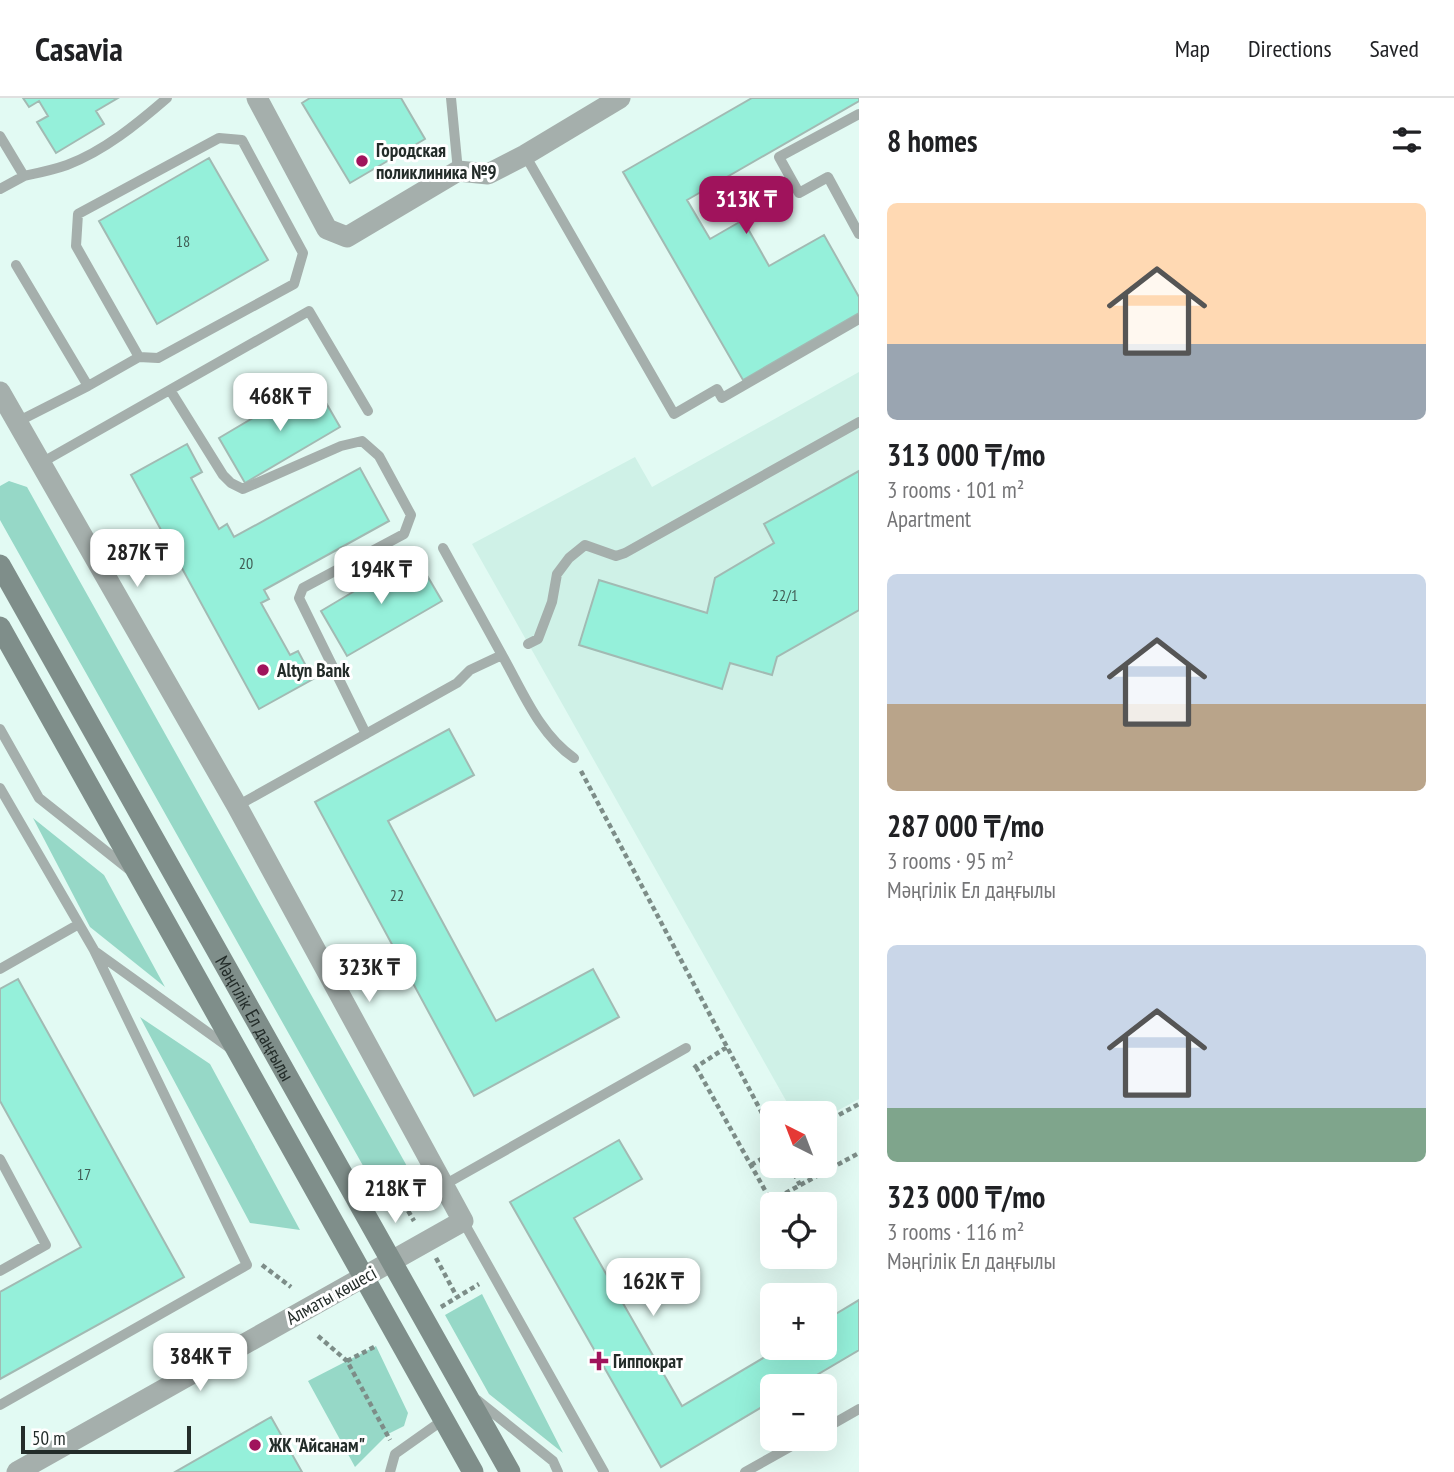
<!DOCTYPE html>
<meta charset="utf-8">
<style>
:root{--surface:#fff;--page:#f2f2f2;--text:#202124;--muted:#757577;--line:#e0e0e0;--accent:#a0135c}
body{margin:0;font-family:"PT Sans Narrow",sans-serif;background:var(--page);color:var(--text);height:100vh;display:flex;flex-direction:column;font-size:26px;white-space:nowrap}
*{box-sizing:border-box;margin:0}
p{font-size:23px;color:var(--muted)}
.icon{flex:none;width:38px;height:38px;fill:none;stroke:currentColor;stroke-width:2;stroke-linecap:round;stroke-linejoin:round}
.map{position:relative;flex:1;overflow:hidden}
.drawer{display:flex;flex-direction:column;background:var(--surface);width:595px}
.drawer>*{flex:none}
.needle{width:46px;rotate:318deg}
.buttons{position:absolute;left:760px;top:1003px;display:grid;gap:14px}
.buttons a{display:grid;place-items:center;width:77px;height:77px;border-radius:10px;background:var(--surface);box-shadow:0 7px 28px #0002;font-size:35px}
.scale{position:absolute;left:21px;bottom:18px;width:170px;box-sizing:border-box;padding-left:7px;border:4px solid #232c29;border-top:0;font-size:19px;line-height:24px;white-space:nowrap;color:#232c29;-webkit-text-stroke:5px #fff;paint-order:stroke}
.price{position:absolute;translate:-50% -60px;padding:0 16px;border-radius:14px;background:#fff;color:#222;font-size:23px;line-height:46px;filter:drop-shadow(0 2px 4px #0008)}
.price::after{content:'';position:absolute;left:50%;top:42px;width:21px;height:16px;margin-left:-10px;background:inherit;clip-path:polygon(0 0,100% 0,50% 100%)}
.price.current{background:var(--accent);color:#fff}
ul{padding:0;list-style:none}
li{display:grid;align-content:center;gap:14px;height:371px;padding:0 28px}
li span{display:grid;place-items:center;height:217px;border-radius:10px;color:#555}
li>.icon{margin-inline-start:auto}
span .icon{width:126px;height:126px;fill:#fffc;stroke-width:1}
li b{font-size:30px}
h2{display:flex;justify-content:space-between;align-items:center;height:84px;padding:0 28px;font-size:30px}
header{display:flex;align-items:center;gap:42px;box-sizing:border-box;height:98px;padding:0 35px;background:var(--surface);border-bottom:2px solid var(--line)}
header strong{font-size:33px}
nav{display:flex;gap:38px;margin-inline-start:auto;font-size:24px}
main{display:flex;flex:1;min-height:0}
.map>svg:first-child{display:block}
.built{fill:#cff1e7}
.green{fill:#96d8c7}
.building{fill:#95f0da;stroke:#a2bab3;stroke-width:2}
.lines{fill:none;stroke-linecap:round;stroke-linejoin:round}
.path{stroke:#7d8d88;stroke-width:4.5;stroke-dasharray:5 3.5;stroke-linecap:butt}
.service{stroke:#a5afac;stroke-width:10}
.minor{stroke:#a5afac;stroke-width:21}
.secondary{stroke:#7f8e8a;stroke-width:21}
.poi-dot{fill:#a0135c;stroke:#fff;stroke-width:2.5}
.labels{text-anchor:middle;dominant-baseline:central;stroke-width:6;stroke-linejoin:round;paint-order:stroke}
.number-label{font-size:16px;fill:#405d55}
.poi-label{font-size:19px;font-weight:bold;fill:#232c29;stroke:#fff;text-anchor:start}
.street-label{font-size:19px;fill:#232c29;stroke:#fff}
</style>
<header>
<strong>Casavia</strong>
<nav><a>Map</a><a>Directions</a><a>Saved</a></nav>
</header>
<main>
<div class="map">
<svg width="859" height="1374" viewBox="0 0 859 1374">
<rect width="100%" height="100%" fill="#e2faf3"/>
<path class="built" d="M 859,274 L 859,1001 L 824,1020 L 824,1015 L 793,1015 L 472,446 L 635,359 L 652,389 Z"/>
<path class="green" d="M 9,383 L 27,389 L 408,1070 L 375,1089 L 0,422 L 0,388 Z
M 33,720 L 104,777 L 165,889 L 90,829 Z
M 140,919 L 210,966 L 300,1132 L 250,1125 Z
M 482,1196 L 563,1355 L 489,1296 L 445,1217 Z
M 376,1248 L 408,1315 L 404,1328 L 388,1336 L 355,1369 L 308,1283 Z"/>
<path class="building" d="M 23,0 L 118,0 L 96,13 L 104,26 L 56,55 L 37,24 L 48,18 L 39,3 L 29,9 Z
M 310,0 L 401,0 L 425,41 L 350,85 L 302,5 Z
M 752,0 L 859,0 L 859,3 L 687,102 L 710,141 L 743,122 L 769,168 L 824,137 L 859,199 L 859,215 L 743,282 L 623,74 Z
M 209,60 L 268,162 L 157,226 L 99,123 Z
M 314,284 L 340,329 L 245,385 L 219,340 Z
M 187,346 L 202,374 L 191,380 L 219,431 L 227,426 L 234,439 L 360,370 L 389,423 L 264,492 L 269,501 L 261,505 L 290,557 L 298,553 L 313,581 L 259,611 L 131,377 Z
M 859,373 L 859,512 L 777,559 L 772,577 L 730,565 L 722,591 L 579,547 L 599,482 L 707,515 L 715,480 L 774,445 L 764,426 Z
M 415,457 L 442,503 L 347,558 L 321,513 Z
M 449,631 L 474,677 L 388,723 L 496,923 L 593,871 L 619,919 L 474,998 L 315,704 Z
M 18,881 L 184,1179 L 0,1281 L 0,1194 L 81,1149 L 0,1003 L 0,891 Z
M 619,1042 L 642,1081 L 574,1120 L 682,1308 L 780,1250 L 824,1250 L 824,1223 L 859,1202 L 859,1252 L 798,1288 L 772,1288 L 772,1303 L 661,1369 L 510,1104 Z
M 271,1319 L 302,1374 L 175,1374 Z"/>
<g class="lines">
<path class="path" d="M 581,673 L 772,1034
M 694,967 L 696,969 L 727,949
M 696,969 L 771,1103 L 859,1055
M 824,1025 L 859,1006
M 751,1067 L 772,1055
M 790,1068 L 800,1087
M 396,1092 L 417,1081
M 380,1101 L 396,1092 L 414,1123
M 436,1160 L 457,1199
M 262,1167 L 291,1189
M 441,1209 L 479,1186
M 318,1238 L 347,1263 L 390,1342
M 347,1263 L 376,1248"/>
<path class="service" d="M 451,0 L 458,73
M 859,16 L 779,59 L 799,95 L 828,79 L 859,136
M 0,38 L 24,78 L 0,91
M 525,57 L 674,316 L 717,291 L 722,300 L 859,221
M 24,78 C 38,75 53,72 67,67 C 104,53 137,26 167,0
M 16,167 L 88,288 L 17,324
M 88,288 L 139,259 L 158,260 L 294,186 L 303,155 L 242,42 L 219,40 L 78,116 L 76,148 L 139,259
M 170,292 L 223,377 L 231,385 L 243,391 L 341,348 L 362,343 L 379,358 L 411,417 L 404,436 L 303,490 L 299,500 L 366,636
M 41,365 L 309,213 L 368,313
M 528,546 L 538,541 L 552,504 L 557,476 L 569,460 L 585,447 L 616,458 L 625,455 L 859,324
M 502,557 C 522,592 539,636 574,660
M 0,631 L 39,700 L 131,773
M 0,690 L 94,852 L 247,1167 L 0,1307
M 237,708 L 457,585 L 470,572 L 502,557 L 443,450
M 96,854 L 231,951
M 0,871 L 79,826
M 0,1061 L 46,1147 L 0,1173
M 444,1087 L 686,950
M 463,1123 L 604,1374
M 477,1302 L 553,1363 L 558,1374
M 824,1331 L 859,1311
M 390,1374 L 395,1356 L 443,1322
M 745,1374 L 806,1340"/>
<path class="minor" d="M 257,0 L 327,131 L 347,139 L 458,73 L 488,76 L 525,57 L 620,0
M 0,294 L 237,708 L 463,1123 L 17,1374"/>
<g class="secondary">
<path id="s1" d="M 0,467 L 510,1374"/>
<path d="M 0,529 L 473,1374"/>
</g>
</g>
<g class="poi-dot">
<circle cx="362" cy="63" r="7"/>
<circle cx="263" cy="572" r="7"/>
<path d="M595.5 1252.5h7v7h7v7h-7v7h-7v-7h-7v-7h7z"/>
<circle cx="255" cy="1347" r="7"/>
</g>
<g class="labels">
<g class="number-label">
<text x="183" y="143">18</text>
<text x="246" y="465">20</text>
<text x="785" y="497">22/1</text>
<text x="397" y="797">22</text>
<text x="84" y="1076">17</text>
</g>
<g class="poi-label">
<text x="376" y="52">Городская<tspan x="376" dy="22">поликлиника №9</tspan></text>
<text x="277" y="572">Altyn Bank</text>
<text x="613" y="1263">Гиппократ</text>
<text x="269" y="1347">ЖК "Айсанам"</text>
</g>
<g class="street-label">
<text stroke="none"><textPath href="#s1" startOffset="520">Мәңгілік Ел даңғылы</textPath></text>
<text transform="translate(331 1197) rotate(-29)">Алматы көшесі</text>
</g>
</g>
</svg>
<div class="buttons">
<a><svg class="needle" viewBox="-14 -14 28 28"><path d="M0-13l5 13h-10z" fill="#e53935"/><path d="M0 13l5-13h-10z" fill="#757577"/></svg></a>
<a><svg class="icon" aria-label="locate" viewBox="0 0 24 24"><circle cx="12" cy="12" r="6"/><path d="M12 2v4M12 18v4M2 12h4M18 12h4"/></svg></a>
<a>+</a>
<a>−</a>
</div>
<div class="scale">50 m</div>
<b class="price current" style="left:746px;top:138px">313K ₸</b>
<b class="price" style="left:280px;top:335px">468K ₸</b>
<b class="price" style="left:137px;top:491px">287K ₸</b>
<b class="price" style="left:381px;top:508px">194K ₸</b>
<b class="price" style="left:369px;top:906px">323K ₸</b>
<b class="price" style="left:395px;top:1127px">218K ₸</b>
<b class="price" style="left:653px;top:1220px">162K ₸</b>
<b class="price" style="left:200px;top:1295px">384K ₸</b>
</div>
<section class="drawer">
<h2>8 homes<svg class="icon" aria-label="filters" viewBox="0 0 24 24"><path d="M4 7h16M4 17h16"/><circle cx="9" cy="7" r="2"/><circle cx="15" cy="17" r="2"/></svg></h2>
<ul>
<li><span style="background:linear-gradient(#ffd9b3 65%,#9aa5b1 0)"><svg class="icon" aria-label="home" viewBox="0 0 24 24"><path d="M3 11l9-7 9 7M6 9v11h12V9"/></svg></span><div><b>313 000 ₸/mo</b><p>3 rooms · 101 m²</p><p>Apartment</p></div></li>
<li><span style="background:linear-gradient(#c9d6e8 60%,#b9a48a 0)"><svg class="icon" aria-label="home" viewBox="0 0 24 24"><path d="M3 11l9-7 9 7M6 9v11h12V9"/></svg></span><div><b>287 000 ₸/mo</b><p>3 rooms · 95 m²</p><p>Мәңгілік Ел даңғылы</p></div></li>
<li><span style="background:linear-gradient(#c9d6e8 75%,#7fa58c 0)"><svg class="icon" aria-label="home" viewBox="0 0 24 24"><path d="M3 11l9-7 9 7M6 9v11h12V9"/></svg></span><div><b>323 000 ₸/mo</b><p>3 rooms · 116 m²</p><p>Мәңгілік Ел даңғылы</p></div></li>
</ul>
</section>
</main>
